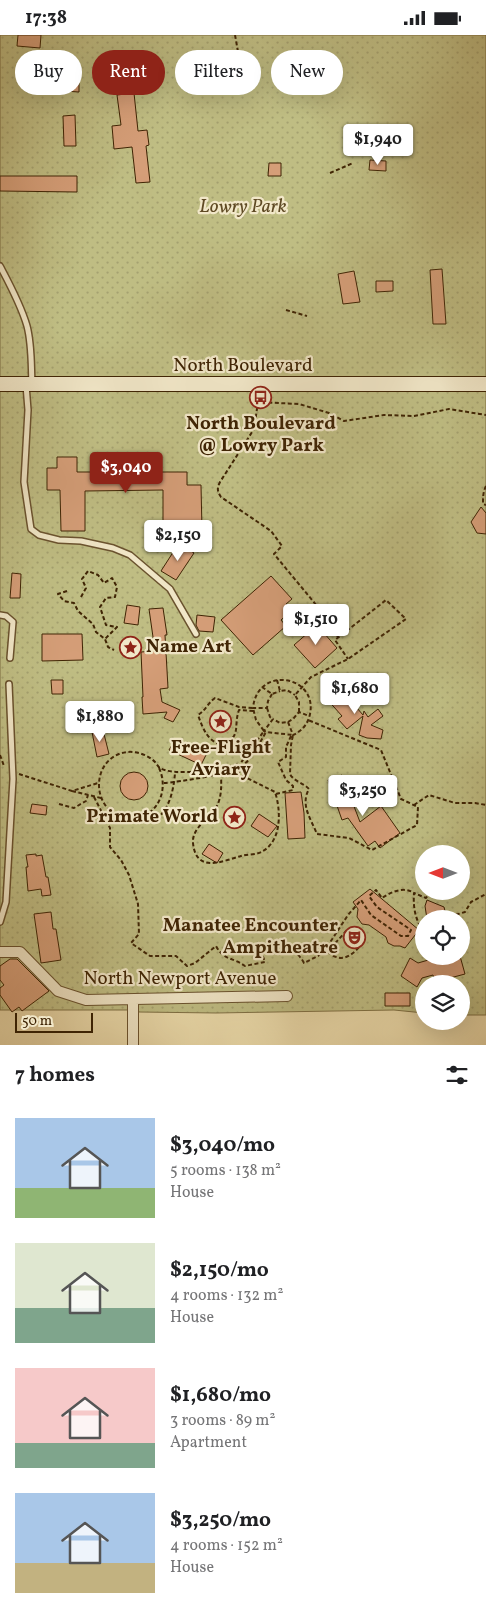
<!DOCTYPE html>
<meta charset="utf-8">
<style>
:root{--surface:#fff;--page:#f2f2f2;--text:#202124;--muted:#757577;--accent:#8f2418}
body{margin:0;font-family:Vollkorn,serif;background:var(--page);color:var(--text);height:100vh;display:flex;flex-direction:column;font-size:19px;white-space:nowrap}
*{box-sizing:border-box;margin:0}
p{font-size:16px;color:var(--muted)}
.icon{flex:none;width:28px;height:28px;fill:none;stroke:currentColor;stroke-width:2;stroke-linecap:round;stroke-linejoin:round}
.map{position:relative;height:1010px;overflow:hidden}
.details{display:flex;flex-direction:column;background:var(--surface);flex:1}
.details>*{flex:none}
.hud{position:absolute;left:15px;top:15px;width:456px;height:45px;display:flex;gap:10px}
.needle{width:32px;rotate:270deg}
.controls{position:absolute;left:415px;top:810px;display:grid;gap:10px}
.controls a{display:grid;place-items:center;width:55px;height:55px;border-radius:50%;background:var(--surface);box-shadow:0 5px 20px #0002;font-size:25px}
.scale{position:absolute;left:15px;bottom:12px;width:78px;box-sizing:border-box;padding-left:5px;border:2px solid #3f2404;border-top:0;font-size:14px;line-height:18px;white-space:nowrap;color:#3f2404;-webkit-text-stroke:4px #f1e7c8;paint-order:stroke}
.price{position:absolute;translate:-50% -42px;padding:0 11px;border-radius:5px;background:#fff;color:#222;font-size:16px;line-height:32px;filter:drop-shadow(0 1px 2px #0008)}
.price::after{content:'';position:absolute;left:50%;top:30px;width:15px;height:11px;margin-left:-8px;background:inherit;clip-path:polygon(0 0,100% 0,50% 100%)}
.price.on{background:var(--accent);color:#fff}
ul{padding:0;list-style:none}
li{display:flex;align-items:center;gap:15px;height:125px;padding:0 15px}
li span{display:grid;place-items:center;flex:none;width:140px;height:100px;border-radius:0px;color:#555}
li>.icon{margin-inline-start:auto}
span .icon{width:60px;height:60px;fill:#fffc;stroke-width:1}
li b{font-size:21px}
h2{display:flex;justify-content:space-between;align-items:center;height:60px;padding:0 15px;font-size:21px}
.pill{padding:0 18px;border-radius:22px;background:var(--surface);box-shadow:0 5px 20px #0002;font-size:18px;line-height:45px}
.pill.on{background:var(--accent);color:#fff}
.status{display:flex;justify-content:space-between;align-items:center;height:35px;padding:0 25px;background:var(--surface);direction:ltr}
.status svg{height:14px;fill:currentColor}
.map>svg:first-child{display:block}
.park{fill:url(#park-dots);stroke:#7f7044;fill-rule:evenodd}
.building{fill:#d59e78;stroke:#3f2404}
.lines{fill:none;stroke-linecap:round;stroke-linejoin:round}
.lane-casing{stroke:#6a522e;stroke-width:8}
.street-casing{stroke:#6a522e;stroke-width:12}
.secondary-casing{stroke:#3f2404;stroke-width:16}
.path{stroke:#3f2404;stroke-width:2;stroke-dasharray:4 2.5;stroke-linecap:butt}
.lane{stroke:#f1e7c8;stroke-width:5}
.street{stroke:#f1e7c8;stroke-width:10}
.secondary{stroke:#f1e7c8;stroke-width:14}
.labels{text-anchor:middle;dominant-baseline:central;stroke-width:4.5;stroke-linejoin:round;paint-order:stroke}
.park-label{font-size:19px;font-style:italic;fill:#5f4a24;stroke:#f1e7c8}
.street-label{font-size:19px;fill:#3f2404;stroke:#f1e7c8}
.poi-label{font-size:19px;font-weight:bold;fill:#3f2404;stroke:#f1e7c8}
</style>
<div class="status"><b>17:38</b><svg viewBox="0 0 49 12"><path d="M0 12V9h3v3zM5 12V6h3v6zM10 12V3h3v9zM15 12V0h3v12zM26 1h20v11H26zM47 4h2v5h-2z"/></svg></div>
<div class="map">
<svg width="486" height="1010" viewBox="0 0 486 1010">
<defs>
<pattern id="park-dots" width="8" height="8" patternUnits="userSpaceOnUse" patternTransform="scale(1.25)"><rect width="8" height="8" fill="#bfbd83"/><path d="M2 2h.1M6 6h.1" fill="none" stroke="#a5a270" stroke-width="1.8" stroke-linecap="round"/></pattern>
</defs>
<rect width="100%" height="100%" fill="#eadaaa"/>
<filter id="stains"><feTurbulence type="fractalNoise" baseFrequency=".004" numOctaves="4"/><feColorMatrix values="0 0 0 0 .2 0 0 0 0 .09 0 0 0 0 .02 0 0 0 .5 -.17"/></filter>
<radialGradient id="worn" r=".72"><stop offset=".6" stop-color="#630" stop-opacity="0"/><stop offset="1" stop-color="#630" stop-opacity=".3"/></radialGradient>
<path class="park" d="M 0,0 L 486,0 L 486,346 L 0,345 Z
M 0,355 L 486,355 L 486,980 L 461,980 L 461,949 L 424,949 L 424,978 L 394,975 L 216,978 L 139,977 L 138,975 L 0,975 ZM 424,819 L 461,819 L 461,856 L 424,856 ZM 424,884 L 461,884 L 461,921 L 424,921 Z"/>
<path class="building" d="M 18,0 L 41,0 L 40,13 L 17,11 Z
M 64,48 L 79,48 L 79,57 L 64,56 Z
M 134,58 L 138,96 L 147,95 L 149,110 L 146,111 L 150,147 L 136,148 L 132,112 L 114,114 L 112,91 L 121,90 L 117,60 Z
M 75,80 L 76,111 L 64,111 L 63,81 Z
M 370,125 L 386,126 L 386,136 L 369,135 Z
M 269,128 L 281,128 L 281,141 L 268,141 Z
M 0,141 L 77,141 L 77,157 L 0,156 Z
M 442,234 L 446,289 L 433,289 L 430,235 Z
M 354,236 L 360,267 L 343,269 L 338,239 Z
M 376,246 L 393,246 L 393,256 L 376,257 Z
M 57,422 L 77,422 L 77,437 L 187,437 L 187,450 L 201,450 L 202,495 L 188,495 L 187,499 L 163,499 L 163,455 L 85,456 L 85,496 L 61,496 L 60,455 L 47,455 L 47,433 L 57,433 Z
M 481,472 L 486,478 L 486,499 L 477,498 L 471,487 Z
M 179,508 L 194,518 L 176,545 L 161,536 Z
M 12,538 L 21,539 L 20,563 L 10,563 Z
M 271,541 L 292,564 L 286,569 L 292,575 L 281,585 L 286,591 L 253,620 L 221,585 Z
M 127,570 L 140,572 L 138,590 L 124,588 Z
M 163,573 L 167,600 L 165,600 L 168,653 L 160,654 L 162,667 L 180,675 L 173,687 L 164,683 L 167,677 L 143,679 L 142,662 L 143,662 L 141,617 L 155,616 L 149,574 Z
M 197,580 L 215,582 L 213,597 L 199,596 L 196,590 Z
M 317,590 L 337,613 L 315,633 L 294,610 Z
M 42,599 L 82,599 L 83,625 L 42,626 Z
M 51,645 L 63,645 L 63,659 L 52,659 Z
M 338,651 L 363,680 L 364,676 L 368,682 L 378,674 L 383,681 L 371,690 L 383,695 L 381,704 L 367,703 L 359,700 L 363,681 L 347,694 L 338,684 L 342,681 L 325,662 Z
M 103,695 L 109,719 L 97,722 L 92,697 Z
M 173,708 L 189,715 L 192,708 L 208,716 L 201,730 L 169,715 Z
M120 751a14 14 0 1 1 28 0a14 14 0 1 1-28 0Z
M 342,740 L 360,787 L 381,771 L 400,798 L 380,813 L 375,806 L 368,811 L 348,783 L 342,785 L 328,745 Z
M 301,757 L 304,778 L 305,803 L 288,804 L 285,758 Z
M 32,769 L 47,771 L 46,780 L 30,778 Z
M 259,779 L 277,791 L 268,802 L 251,791 Z
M 209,809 L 223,818 L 217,828 L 202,819 Z
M 36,819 L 36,821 L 42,820 L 46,842 L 48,842 L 51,860 L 42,861 L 41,854 L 28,856 L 26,832 L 28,832 L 26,820 Z
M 370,854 L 419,895 L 405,913 L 400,911 L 394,911 L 388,908 L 386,902 L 369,890 L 362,889 L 357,882 L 358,874 L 353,867 Z
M 427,865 L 444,872 L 445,876 L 441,884 L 427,884 L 425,871 Z
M 51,877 L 53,894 L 56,894 L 61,925 L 41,928 L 34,879 Z
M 442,921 L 460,921 L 465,939 L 435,947 L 433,940 L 422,943 L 417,952 L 401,941 L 410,923 L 418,928 Z
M 10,924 L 17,924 L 49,956 L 22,976 L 19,972 L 12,977 L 0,960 L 0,953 L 4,950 L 0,945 L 0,931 Z
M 385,958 L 410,958 L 410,971 L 385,971 Z"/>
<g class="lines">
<defs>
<path id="lane" d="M 0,231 C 10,250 21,270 27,291 C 32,310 31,330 32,349
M 26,350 L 28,375 L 24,447 L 31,494 L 39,500 L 59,505 L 81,506 L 113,513 L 130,520 L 170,554 L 196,599
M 0,580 L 6,581 L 13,587 L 10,623
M 0,887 L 6,867 L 13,744 L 9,649"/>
<path id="street" d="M 0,917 L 20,917 L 58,956 L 86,965 L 287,961
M 133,965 L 133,1010"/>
<path id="secondary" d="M 0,349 L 486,349"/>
</defs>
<use href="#lane" class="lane-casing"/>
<use href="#street" class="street-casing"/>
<use href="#secondary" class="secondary-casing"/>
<path class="path" d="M 235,0 L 240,28
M 330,138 L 353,128
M 286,275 L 307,281
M 486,451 C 483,457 483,462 483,469 L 486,470
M 67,556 L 58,559 L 64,566 L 74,568 L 78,576 L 93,589 L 96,597 L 105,604 L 108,612 L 114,615
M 81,562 L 86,553 L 82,544 L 88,536 L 98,540 L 104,548 L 112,543 L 117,552 L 115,562 L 106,563 L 100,572 L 106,590 L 117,592 L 105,604
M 338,602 L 322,577 L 274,519 L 282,511 L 271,496 L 221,462 C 217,456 217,453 220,447 L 254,394 L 258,367 L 299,369 L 329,378 L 344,386 L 384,380 L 414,381 L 449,374 L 486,380
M 277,645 L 280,656 L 287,655 L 295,660
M 262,652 L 272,659 L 280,656
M 272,659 L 268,666 L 267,673 L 253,673 C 257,630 318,640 310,679 C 308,689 302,696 293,700 L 288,687 L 280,688 L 273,684
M 267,673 L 270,682 L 273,684 L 264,696 L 266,697 L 293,700 L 291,710 L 290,739 C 293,746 304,748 309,754 C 300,770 311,784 317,799 L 349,803 L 372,815 L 417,790 L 418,772 L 401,764 L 381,715 L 308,685
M 299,677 L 299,667 L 295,660 L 311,642 L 348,624 L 406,584 L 386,565 L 335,605 L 348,624
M 288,687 L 293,684 L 299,677 L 309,681
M 0,720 L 4,731
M 159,733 C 170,756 156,786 128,783 C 90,779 89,722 127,717 C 137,716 148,720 155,727 C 156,728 159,733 160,733 C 173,741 206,735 221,733 C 221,747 223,763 215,774 C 207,786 192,793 193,808 C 196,839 223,826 241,821 C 248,819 258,820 263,816 C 282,805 281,775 275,757 L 239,739 L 240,729 L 264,696 L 256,685 L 253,673 L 239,672 L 215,663 C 207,669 206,675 198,680 C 203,694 208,708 224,710 C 242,699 233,692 239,675 L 254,676
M 221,733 L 240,729
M 19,739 L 72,756 L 98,748
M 164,748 C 179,747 229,739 241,732 C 252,724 259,709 266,697
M 72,756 L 101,763
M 276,759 L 293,755 L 293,751 L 286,745 L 278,727 L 286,722 L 286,712 L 291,701
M 94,762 L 110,793 L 110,812 L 121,825 L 129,840 L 138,869 L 139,899 L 131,908 L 150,921 L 176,921 L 187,931 L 195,928 L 216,911 C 224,926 233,922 245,931 L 265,927 L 262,919 C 276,907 296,912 304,928 L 318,921 L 327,912 L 330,914 L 328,917 C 343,930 353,919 363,908 L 348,894 L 330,914
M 59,769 L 74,773 L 86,766 L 88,760
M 414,770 L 429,760 L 455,768 L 475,768 L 486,770
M 139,783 L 139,785 C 166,793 174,757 175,737
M 451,884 L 455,880 L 465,877 L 471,867 L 486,859
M 424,897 C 415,885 413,872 414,858 L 426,863 L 431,856
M 327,912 L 348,880 L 361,865 L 371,880 L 401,901 L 408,901 L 411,895 L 377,872 L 369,861 L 376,855 L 382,863 C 391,857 404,851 414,858"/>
<use href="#lane" class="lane"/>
<use href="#street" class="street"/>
<use href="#secondary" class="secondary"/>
</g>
<defs>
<symbol id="bus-ring" viewBox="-11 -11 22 22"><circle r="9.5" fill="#f1e7c8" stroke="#8f2418" stroke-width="1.5"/><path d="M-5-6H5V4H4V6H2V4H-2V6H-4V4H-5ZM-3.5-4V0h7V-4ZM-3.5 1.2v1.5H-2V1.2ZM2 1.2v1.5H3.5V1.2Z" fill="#8f2418"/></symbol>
<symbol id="sight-ring" viewBox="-11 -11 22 22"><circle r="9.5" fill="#f1e7c8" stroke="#8f2418" stroke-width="1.5"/><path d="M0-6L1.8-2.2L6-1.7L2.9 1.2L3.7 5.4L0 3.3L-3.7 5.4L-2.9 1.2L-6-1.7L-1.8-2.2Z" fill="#8f2418"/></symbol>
<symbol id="theatre-ring" viewBox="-11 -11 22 22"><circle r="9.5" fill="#f1e7c8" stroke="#8f2418" stroke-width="1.5"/><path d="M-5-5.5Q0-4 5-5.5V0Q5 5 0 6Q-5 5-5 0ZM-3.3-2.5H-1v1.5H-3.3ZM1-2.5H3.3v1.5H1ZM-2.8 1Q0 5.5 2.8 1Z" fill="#8f2418"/></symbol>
</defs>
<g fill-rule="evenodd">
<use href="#bus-ring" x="248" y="350" width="25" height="25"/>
<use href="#sight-ring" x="118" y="600" width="25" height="25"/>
<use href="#sight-ring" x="208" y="674" width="25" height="25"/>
<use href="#sight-ring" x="222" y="770" width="25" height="25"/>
<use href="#theatre-ring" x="342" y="890" width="25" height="25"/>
</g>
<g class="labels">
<g class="park-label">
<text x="243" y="172">Lowry Park</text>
</g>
<g class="street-label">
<text x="243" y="331">North Boulevard</text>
<text x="180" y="944">North Newport Avenue</text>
</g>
<g class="poi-label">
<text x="261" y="389">North Boulevard<tspan x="261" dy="22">@ Lowry Park</tspan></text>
<text x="146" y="612" text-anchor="start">Name Art</text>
<text x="221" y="713">Free-Flight<tspan x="221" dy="22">Aviary</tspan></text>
<text x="218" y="782" text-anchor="end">Primate World</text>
<text x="338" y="891" text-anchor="end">Manatee Encounter<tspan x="338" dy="22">Ampitheatre</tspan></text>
</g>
</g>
<rect width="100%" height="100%" filter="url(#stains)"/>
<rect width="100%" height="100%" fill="url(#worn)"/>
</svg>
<div class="controls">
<a><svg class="needle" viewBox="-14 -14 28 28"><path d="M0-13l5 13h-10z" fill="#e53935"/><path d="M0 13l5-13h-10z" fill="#757577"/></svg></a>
<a><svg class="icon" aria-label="locate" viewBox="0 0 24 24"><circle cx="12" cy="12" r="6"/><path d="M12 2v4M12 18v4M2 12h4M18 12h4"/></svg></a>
<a><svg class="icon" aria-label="layers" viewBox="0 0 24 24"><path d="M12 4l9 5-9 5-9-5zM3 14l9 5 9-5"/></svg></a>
</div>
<div class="scale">50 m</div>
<b class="price" style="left:378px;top:131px">$1,940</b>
<b class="price on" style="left:126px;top:459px">$3,040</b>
<b class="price" style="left:178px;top:527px">$2,150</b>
<b class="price" style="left:316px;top:611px">$1,510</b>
<b class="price" style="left:355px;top:680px">$1,680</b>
<b class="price" style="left:100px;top:708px">$1,880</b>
<b class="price" style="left:363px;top:782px">$3,250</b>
<div class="hud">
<a class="pill">Buy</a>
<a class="pill on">Rent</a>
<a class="pill">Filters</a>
<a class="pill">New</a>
</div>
</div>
<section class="details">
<h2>7 homes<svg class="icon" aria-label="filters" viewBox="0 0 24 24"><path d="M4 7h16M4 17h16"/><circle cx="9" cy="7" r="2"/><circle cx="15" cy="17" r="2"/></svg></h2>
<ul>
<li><span style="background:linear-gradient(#a9c7e8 70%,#8fb573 0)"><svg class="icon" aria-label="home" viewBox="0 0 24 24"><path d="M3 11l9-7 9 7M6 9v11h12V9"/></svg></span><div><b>$3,040/mo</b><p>5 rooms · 138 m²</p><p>House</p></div></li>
<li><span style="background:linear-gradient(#dfe7d0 65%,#7fa58c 0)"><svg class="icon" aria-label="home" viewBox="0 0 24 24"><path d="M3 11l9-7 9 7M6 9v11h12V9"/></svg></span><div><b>$2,150/mo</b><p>4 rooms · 132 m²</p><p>House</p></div></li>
<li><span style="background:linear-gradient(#f6c9c9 75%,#7fa58c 0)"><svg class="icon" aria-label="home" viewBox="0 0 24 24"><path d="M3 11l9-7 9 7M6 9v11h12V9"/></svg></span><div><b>$1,680/mo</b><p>3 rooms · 89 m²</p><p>Apartment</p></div></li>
<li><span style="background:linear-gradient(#a9c7e8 70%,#c2b280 0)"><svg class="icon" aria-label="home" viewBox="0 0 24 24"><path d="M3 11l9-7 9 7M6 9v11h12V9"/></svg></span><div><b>$3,250/mo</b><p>4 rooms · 152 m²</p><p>House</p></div></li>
</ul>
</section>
